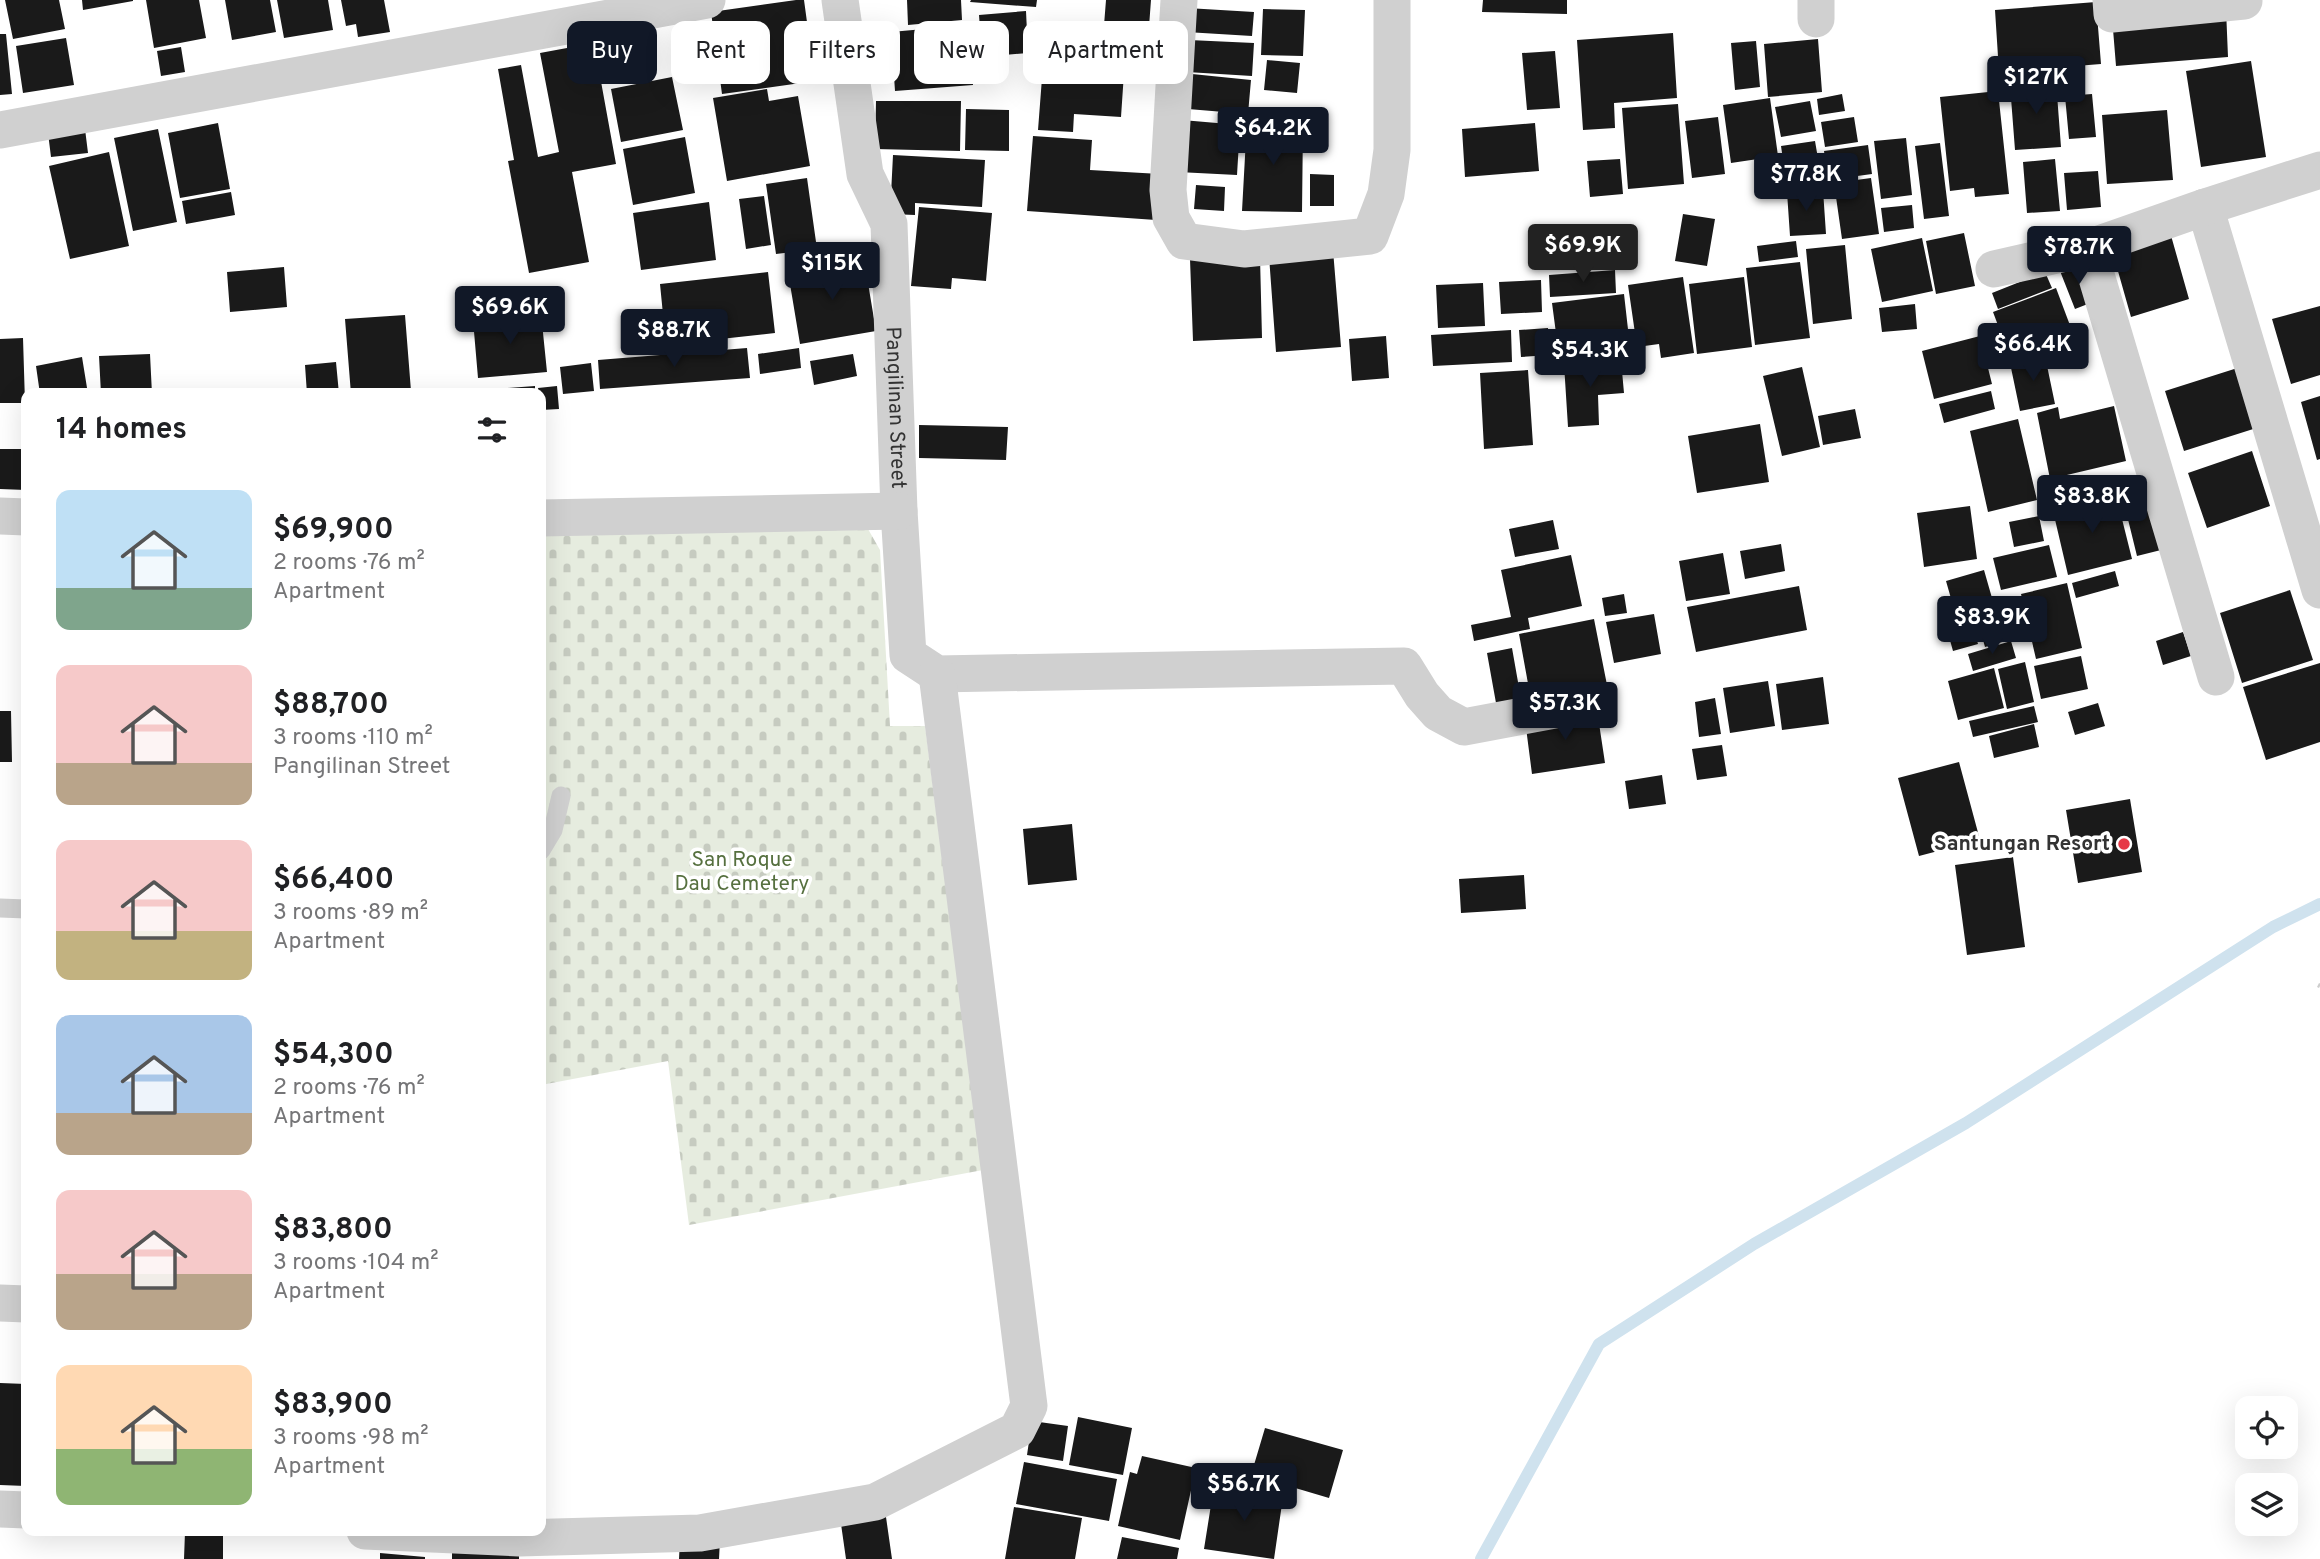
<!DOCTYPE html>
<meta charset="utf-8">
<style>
:root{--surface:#fff;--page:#f6f6f6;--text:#202124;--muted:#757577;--accent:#111827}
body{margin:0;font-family:Overpass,sans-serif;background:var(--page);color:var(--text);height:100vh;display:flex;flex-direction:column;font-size:26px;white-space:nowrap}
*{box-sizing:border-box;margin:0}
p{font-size:23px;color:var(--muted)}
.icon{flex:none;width:38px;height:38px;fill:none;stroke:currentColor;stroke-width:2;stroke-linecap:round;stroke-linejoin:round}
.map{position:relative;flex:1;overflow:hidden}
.panel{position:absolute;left:21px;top:388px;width:525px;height:1148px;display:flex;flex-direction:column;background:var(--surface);border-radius:14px;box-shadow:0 7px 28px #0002}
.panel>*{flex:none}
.top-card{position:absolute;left:567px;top:21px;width:665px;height:63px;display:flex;gap:14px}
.fabs{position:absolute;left:2235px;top:1396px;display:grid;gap:14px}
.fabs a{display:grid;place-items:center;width:63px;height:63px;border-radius:14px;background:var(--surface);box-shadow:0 7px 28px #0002;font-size:35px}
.price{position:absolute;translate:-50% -60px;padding:0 16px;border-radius:7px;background:var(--accent);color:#fff;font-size:23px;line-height:46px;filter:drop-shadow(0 2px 4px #0008)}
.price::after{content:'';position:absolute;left:50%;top:42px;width:21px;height:16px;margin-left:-10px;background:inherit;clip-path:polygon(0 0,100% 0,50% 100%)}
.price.selected{background:#222;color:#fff}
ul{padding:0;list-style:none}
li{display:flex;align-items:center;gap:21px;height:175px;padding:0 35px}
li span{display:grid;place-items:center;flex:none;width:196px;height:140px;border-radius:14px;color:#555}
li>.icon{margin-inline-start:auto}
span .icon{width:84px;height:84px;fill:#fffc;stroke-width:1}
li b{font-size:30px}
h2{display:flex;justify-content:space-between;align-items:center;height:84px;padding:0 35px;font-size:30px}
.tag{padding:0 24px;border-radius:14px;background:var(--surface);box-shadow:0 7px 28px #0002;font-size:24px;line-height:63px}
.tag.selected{background:var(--accent);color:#fff}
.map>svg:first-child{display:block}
.cemetery{fill:url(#cemetery-stones)}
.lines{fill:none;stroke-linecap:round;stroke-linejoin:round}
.stream{stroke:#cfe2ee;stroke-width:12}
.building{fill:#1a1a1a}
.path{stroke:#cdcdcd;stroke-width:4.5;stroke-dasharray:3.5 3.5;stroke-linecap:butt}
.lane{stroke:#d0d0d0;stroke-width:19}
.street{stroke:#d0d0d0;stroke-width:37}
.poi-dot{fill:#e63946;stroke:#fff;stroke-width:2.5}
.labels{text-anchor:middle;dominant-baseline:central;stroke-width:7;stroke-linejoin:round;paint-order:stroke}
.street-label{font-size:21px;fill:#333;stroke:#fff}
.poi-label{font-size:21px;font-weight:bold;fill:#333;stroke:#fff;text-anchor:end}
.park-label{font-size:21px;fill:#56703f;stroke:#fff}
</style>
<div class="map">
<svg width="2320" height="1559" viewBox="0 0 2320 1559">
<defs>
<pattern id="cemetery-stones" width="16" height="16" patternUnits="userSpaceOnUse" patternTransform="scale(1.75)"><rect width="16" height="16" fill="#e6ecdf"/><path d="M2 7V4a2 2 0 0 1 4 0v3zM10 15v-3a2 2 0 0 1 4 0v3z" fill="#c6cbc0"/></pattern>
</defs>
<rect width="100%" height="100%" fill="#fff"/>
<path class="cemetery" d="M 864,522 L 880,550 L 890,726 L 925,726 L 983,1170 L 689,1225 L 668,1061 L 541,1085 L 541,526 Z"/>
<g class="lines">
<path class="stream" d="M 1481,1559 L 1599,1344 L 1754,1244 L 1966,1123 L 2273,927 L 2320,904"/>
</g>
<path class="building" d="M 5,0 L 59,0 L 65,29 L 13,39 Z
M 82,0 L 133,0 L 133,1 L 83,10 Z
M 146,0 L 199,0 L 206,38 L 154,48 Z
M 225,0 L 270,0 L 276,32 L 232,40 Z
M 277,0 L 328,0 L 333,30 L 284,38 Z
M 341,0 L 384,0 L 390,32 L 358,37 L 356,24 L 346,26 Z
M 796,0 L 804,0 L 815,81 L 722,94 L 711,12 Z
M 907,0 L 961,0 L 962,20 L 908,25 Z
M 971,0 L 1037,0 L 1036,7 L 970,2 Z
M 1106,0 L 1151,0 L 1148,40 L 1103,38 Z
M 1483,0 L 1567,0 L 1567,14 L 1482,12 Z
M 2096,2 L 2101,64 L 1999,72 L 1995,10 Z
M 1187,8 L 1254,12 L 1252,36 L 1186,32 Z
M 1263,9 L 1305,10 L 1303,56 L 1261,55 Z
M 2226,9 L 2228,57 L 2116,66 L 2112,17 Z
M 1026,11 L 1028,53 L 982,57 L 979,15 Z
M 968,25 L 973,85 L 895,91 L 891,32 Z
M 1673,33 L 1677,98 L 1614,103 L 1615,128 L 1583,130 L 1577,40 Z
M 0,34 L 6,34 L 12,94 L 0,95 Z
M 66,38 L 74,85 L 23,93 L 16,46 Z
M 1818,39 L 1822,92 L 1768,97 L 1764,44 Z
M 1189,40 L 1254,43 L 1252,76 L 1187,72 Z
M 1756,41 L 1760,87 L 1735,90 L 1731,43 Z
M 594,43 L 616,164 L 572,172 L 589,262 L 529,273 L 508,161 L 514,160 L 498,69 L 521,65 L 538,157 L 559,152 L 540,53 Z
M 181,47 L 185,72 L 161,76 L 157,51 Z
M 1555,51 L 1560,108 L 1527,110 L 1522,53 Z
M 1044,52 L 1125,58 L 1121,117 L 1074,114 L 1073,132 L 1038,130 Z
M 1267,60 L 1300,63 L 1297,93 L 1264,90 Z
M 2251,61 L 2266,157 L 2201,167 L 2186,71 Z
M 1192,74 L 1251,80 L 1248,114 L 1188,109 Z
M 672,77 L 683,130 L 621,142 L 611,89 Z
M 2056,81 L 2061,147 L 2015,150 L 2010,85 Z
M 767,89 L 769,101 L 798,96 L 810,166 L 727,181 L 713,98 Z
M 1998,91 L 2009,194 L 1975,197 L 1974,188 L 1950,191 L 1940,97 Z
M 1842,94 L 1845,111 L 1819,115 L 1817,99 Z
M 2092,94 L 2096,137 L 2069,139 L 2065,96 Z
M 1770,98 L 1778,156 L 1731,163 L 1723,105 Z
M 876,101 L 961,101 L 960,151 L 875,149 Z
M 1810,101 L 1816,131 L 1781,137 L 1775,107 Z
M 1678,104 L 1684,184 L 1628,189 L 1622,108 Z
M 966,109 L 1009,110 L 1009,151 L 965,150 Z
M 2167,110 L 2173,180 L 2107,184 L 2102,115 Z
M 1718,117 L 1725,174 L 1692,178 L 1685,121 Z
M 1854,117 L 1858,142 L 1825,147 L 1821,122 Z
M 1182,120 L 1240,125 L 1237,175 L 1178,172 Z
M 1247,120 L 1303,124 L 1302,212 L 1242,211 Z
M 218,123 L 230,189 L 180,198 L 168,133 Z
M 1535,123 L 1539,171 L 1465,177 L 1462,129 Z
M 85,129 L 88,153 L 51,157 L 48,133 Z
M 158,129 L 177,222 L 133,231 L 114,138 Z
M 1033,136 L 1092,140 L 1090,170 L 1160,174 L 1156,220 L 1027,211 Z
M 685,137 L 695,193 L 633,205 L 623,149 Z
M 1906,138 L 1912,195 L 1881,199 L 1874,141 Z
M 1815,141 L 1822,182 L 1787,187 L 1781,146 Z
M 1940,143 L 1949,216 L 1924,219 L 1915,146 Z
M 1868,145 L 1872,174 L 1828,180 L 1824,151 Z
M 109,152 L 129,246 L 70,259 L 49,166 Z
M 893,155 L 985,160 L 982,207 L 915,203 L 915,215 L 890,214 Z
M 1620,159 L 1623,194 L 1590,197 L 1587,161 Z
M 2055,159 L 2060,211 L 2027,213 L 2023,162 Z
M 2098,171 L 2101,207 L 2067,210 L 2064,173 Z
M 1310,174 L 1334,175 L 1334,206 L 1310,206 Z
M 807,178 L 817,249 L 776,254 L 766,184 Z
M 1871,178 L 1879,234 L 1842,239 L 1834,183 Z
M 1196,185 L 1225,187 L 1224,211 L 1194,209 Z
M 1823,190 L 1826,234 L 1790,236 L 1787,192 Z
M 231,192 L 235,215 L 186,224 L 182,201 Z
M 764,196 L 771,245 L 746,249 L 739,199 Z
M 709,202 L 716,260 L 641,270 L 633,213 Z
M 1912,205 L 1914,228 L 1884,232 L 1881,208 Z
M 919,207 L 992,213 L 986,281 L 952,278 L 951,289 L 911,286 Z
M 1683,214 L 1715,219 L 1707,266 L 1675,261 Z
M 2170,232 L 2189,299 L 2131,317 L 2112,250 Z
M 1964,233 L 1975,286 L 1936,294 L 1926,241 Z
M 1922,238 L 1933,291 L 1882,302 L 1871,249 Z
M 1796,241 L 1798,257 L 1759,262 L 1757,246 Z
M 1845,245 L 1852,319 L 1813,324 L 1806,249 Z
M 1333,250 L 1341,347 L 1276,352 L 1269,256 Z
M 1260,257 L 1262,338 L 1193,341 L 1190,259 Z
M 864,259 L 876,331 L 800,344 L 788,272 Z
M 1800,262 L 1810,338 L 1755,345 L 1746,268 Z
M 2083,262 L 2098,300 L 2075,309 L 2060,271 Z
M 284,267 L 287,307 L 230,312 L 227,272 Z
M 1615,270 L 1616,293 L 1550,297 L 1549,275 Z
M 768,272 L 775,333 L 666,345 L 660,284 Z
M 2045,272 L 2052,288 L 1998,309 L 1992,293 Z
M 1683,277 L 1694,353 L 1661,358 L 1659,344 L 1637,347 L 1628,285 Z
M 1744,277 L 1752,347 L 1697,354 L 1689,284 Z
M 1541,280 L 1542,312 L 1501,314 L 1499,282 Z
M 1483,283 L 1485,326 L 1438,328 L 1436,285 Z
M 2056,288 L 2074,336 L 2011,360 L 1993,312 Z
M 1624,294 L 1630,347 L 1559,356 L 1552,303 Z
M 1915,304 L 1917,329 L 1882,332 L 1879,308 Z
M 2320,306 L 2320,375 L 2291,384 L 2272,319 Z
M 541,313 L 547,372 L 478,378 L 473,320 Z
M 405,315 L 411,391 L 351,394 L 345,319 Z
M 1548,328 L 1549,355 L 1521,357 L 1519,330 Z
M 1511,330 L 1512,362 L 1433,366 L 1431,335 Z
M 1386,336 L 1389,378 L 1352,381 L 1349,339 Z
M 1980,336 L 1992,384 L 1934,399 L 1922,351 Z
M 23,338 L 25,403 L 0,403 L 0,339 Z
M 747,348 L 750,378 L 600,389 L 598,360 Z
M 799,348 L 801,368 L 760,374 L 758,354 Z
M 150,354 L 152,394 L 101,394 L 99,356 Z
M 853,354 L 857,376 L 814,385 L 810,361 Z
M 2045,356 L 2055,404 L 2020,411 L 2010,363 Z
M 82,357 L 88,394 L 40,394 L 36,366 Z
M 1621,360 L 1624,393 L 1598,395 L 1599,425 L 1568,427 L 1564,364 Z
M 336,362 L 339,394 L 307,394 L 305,365 Z
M 591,363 L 594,391 L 563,394 L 560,367 Z
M 2250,364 L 2269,424 L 2184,451 L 2165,391 Z
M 1802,367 L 1820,447 L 1782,456 L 1763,376 Z
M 1528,370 L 1533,445 L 1484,449 L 1480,373 Z
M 535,386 L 535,394 L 508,394 L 508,388 Z
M 557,386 L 559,409 L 541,410 L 541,394 L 539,394 L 538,388 Z
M 1991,391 L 1995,409 L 1944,423 L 1939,404 Z
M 2320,396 L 2320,459 L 2317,460 L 2301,402 Z
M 2114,406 L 2126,461 L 2050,479 L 2037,413 L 2058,407 L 2060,419 Z
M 1855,409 L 1861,438 L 1823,445 L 1818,416 Z
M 2018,419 L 2037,500 L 1988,512 L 1970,431 Z
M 1760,424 L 1769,482 L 1697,493 L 1688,436 Z
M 919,425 L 1008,427 L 1006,460 L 919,458 Z
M 0,449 L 26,449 L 26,490 L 0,489 Z
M 2252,451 L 2270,506 L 2207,528 L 2188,473 Z
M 2155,491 L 2169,548 L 2137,556 L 2123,499 Z
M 2116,495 L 2132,559 L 2068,575 L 2053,511 Z
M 1970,506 L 1977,559 L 1924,567 L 1917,513 Z
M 2039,516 L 2044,541 L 2014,547 L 2009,522 Z
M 1553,520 L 1559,549 L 1515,557 L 1509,529 Z
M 1781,544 L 1785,571 L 1745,579 L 1740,551 Z
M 2049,545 L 2057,577 L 2001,590 L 1993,558 Z
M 1723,553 L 1730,594 L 1686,601 L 1679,561 Z
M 1571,555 L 1582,606 L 1528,618 L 1530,629 L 1474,641 L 1471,625 L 1511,617 L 1501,570 Z
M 1984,570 L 1992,598 L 1954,609 L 1946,581 Z
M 2115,571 L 2119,586 L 2076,598 L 2072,583 Z
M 2067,583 L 2082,648 L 2036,659 L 2021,594 Z
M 1799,586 L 1807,630 L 1696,652 L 1687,607 Z
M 2290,590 L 2313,660 L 2242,683 L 2220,613 Z
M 1624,594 L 1627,613 L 1605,616 L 1602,598 Z
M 2012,596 L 2023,636 L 1985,647 L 1974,607 Z
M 1968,609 L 1978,644 L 1953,651 L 1943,615 Z
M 1654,614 L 1661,654 L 1614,663 L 1606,622 Z
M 1594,619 L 1607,685 L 1531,700 L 1519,634 Z
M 2183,632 L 2191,656 L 2163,665 L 2156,641 Z
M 2011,641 L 2016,658 L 1973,671 L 1968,654 Z
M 1512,648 L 1521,699 L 1496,703 L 1487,653 Z
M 2081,656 L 2088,689 L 2041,699 L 2034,666 Z
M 2025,662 L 2034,702 L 2007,709 L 1998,669 Z
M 2320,663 L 2320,742 L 2266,760 L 2243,687 Z
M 1994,668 L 2004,708 L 1958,720 L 1948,681 Z
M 1823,677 L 1829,724 L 1782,730 L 1776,684 Z
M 1768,681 L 1775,726 L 1730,733 L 1723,688 Z
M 1715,698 L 1721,734 L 1699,737 L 1695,702 Z
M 2098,703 L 2105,726 L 2075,735 L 2068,712 Z
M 2034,706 L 2038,722 L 1973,737 L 1969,721 Z
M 1597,710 L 1605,763 L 1532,774 L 1525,720 Z
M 0,711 L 11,711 L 12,762 L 0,762 Z
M 2034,724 L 2039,747 L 1994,758 L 1989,736 Z
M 1722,745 L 1727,776 L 1697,780 L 1692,749 Z
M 1959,762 L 1980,840 L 1919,856 L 1898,778 Z
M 1662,775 L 1666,804 L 1629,809 L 1625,781 Z
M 2130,799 L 2142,872 L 2078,883 L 2066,810 Z
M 1072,824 L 1077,880 L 1028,885 L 1023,829 Z
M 2013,857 L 2025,947 L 1967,955 L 1955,865 Z
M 1524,875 L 1526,909 L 1461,913 L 1459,879 Z
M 0,1383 L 26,1384 L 26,1486 L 0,1485 Z
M 1078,1417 L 1132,1428 L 1123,1475 L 1069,1465 Z
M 1032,1421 L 1068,1426 L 1063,1461 L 1027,1455 Z
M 1265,1428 L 1343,1450 L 1329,1498 L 1251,1475 Z
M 1142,1456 L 1196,1468 L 1180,1540 L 1118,1526 L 1130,1472 L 1137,1474 Z
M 1024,1462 L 1117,1479 L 1109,1521 L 1016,1504 Z
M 1214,1486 L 1283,1497 L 1274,1559 L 1204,1549 Z
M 884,1503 L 892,1559 L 846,1559 L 839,1510 Z
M 1014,1507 L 1082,1518 L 1075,1559 L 1005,1559 Z
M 185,1532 L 223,1536 L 223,1559 L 184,1559 Z
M 1122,1537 L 1179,1548 L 1177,1559 L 1117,1559 Z
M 680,1538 L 720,1539 L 719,1559 L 679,1559 Z
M 452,1550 L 519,1552 L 519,1559 L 452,1559 Z
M 380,1553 L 425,1557 L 425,1559 L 380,1559 Z"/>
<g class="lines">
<path class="path" d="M 2318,985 L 2320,986"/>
<path class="lane" d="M 541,850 L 553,830 L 561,796
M 0,908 L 26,909"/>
<g class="street">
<path id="s1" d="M 840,0 L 865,174 L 889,224 L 899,511 L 908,655 L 937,674 L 1404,666 L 1422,695 L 1438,713 L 1464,727 L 1560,709"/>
<path d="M 1179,0 L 1168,190 L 1171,218 L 1184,241 L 1244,249 L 1370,236 L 1386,194 L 1392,150 L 1392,0"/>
<path d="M 1816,0 L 1816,19"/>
<path d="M 2111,0 L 2112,14 L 2244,1"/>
<path d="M 0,130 L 707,0"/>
<path d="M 2205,207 L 2320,590"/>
<path d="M 2088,248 L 2216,677"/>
<path d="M 1994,269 L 2088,248 L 2205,207 L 2320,170"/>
<path d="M 0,516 L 26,517"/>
<path d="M 541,518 L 899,511"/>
<path d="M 0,1303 L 26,1304"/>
<path d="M 0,1509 L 26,1510"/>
<path d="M 365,1531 L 519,1538 L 700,1533 L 875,1502 L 1017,1430 L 1029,1406 L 937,674"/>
</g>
</g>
<circle class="poi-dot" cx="2124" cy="844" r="7"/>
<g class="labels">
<g class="street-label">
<text stroke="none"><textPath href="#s1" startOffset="415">Pangilinan Street</textPath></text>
</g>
<g class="poi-label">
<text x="2110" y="844">Santungan Resort</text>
</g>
<g class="park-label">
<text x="742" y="860">San Roque<tspan x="742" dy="24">Dau Cemetery</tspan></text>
</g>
</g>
</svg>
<div class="fabs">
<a><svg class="icon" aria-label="locate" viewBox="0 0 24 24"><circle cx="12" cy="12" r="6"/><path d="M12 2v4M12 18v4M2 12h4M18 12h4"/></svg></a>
<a><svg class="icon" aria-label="layers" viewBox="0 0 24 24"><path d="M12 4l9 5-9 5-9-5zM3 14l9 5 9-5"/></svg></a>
</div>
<b class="price" style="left:2036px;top:116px">$127K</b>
<b class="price" style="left:1273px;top:167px">$64.2K</b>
<b class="price" style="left:1806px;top:213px">$77.8K</b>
<b class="price selected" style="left:1583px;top:284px">$69.9K</b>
<b class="price" style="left:2079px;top:286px">$78.7K</b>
<b class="price" style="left:832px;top:302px">$115K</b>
<b class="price" style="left:510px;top:346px">$69.6K</b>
<b class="price" style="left:674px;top:369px">$88.7K</b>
<b class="price" style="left:2033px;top:383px">$66.4K</b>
<b class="price" style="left:1590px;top:389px">$54.3K</b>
<b class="price" style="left:2092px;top:535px">$83.8K</b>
<b class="price" style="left:1992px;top:656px">$83.9K</b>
<b class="price" style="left:1565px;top:742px">$57.3K</b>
<b class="price" style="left:1244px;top:1523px">$56.7K</b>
<div class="top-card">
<a class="tag selected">Buy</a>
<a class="tag">Rent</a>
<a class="tag">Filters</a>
<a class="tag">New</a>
<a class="tag">Apartment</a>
</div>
<section class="panel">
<h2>14 homes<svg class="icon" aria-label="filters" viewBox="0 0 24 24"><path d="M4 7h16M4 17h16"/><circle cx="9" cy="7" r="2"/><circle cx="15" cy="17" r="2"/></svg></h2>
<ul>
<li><span style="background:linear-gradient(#bfe0f5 70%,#7fa58c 0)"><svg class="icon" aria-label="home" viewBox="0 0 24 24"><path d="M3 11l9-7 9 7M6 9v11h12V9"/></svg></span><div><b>$69,900</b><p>2 rooms · 76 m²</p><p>Apartment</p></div></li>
<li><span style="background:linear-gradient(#f6c9c9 70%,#b9a48a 0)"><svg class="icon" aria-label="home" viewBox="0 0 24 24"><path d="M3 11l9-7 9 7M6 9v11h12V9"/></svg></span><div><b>$88,700</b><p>3 rooms · 110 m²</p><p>Pangilinan Street</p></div></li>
<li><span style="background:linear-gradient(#f6c9c9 65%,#c2b280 0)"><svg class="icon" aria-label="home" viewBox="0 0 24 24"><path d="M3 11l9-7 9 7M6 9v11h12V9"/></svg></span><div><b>$66,400</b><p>3 rooms · 89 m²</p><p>Apartment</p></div></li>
<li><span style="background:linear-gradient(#a9c7e8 70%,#b9a48a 0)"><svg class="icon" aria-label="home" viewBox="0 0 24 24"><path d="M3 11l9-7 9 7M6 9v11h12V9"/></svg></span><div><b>$54,300</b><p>2 rooms · 76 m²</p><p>Apartment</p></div></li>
<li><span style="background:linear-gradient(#f6c9c9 60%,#b9a48a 0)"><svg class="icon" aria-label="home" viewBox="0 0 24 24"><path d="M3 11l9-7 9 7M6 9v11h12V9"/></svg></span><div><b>$83,800</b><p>3 rooms · 104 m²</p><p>Apartment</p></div></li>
<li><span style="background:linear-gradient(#ffd9b3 60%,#8fb573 0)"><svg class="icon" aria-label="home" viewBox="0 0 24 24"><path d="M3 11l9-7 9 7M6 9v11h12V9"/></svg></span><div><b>$83,900</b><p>3 rooms · 98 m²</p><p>Apartment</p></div></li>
</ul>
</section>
</div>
